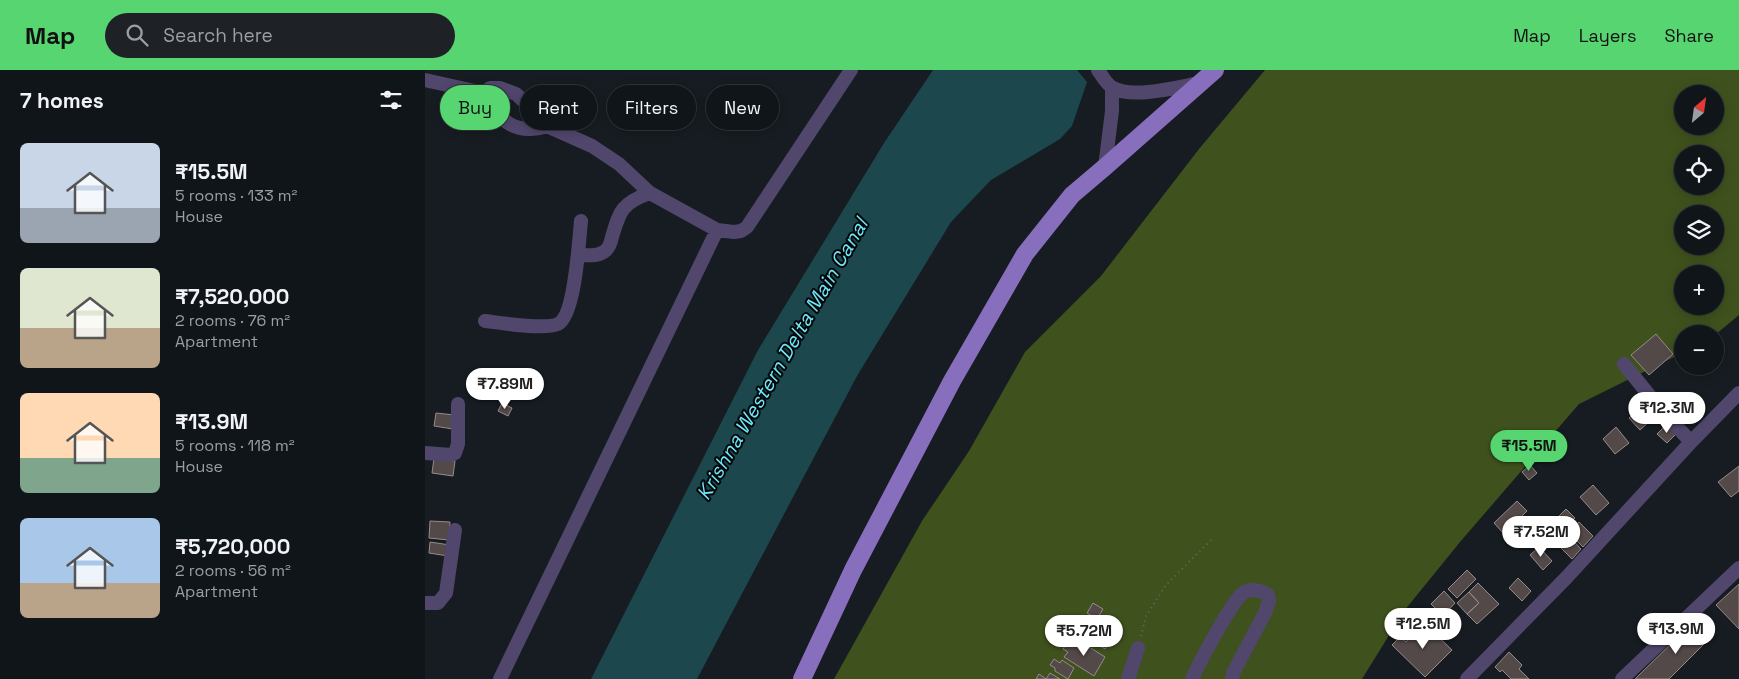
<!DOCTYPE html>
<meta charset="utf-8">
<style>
:root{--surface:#101519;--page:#1e2226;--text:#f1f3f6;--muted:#9c9fa2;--line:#303438;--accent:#57d570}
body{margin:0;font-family:"Space Grotesk",sans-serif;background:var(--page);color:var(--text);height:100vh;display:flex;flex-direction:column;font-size:19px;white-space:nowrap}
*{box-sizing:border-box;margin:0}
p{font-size:16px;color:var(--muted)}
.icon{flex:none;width:28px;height:28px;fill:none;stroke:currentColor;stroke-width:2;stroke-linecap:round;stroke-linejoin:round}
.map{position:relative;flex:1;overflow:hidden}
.side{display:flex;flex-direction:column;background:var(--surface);width:425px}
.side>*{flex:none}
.hud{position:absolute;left:15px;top:15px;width:475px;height:45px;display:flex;gap:10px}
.needle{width:32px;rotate:29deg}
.controls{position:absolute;left:1249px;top:15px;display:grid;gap:10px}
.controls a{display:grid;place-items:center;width:50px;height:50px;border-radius:50%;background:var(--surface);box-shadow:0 2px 12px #0003,0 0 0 1px var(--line);font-size:25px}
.price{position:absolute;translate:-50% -42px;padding:0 11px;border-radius:18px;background:#fff;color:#222;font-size:16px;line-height:32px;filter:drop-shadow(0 1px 2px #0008)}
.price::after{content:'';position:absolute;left:50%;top:30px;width:15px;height:11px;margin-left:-8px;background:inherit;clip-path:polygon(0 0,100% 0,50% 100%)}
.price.selected{background:var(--accent);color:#111}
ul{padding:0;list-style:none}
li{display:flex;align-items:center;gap:15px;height:125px;padding:0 20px}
li span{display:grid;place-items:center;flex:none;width:140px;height:100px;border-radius:8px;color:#555}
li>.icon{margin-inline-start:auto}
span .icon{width:60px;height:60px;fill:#fffc;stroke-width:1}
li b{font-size:21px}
h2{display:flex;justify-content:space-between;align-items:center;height:60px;padding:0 20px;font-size:21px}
.pill{padding:0 18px;border-radius:22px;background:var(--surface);box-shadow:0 2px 12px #0003,0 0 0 1px var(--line);font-size:18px;line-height:45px}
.pill.selected{background:var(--accent);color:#111}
header{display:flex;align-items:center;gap:30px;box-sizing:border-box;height:70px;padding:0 25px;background:var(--accent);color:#111}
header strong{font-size:24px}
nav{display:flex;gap:28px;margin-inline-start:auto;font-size:18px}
.search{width:350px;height:45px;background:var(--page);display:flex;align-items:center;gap:12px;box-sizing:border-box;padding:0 18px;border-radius:28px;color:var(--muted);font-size:19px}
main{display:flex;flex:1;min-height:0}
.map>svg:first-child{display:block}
.forest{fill:#3f521d;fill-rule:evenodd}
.water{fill:#1b474d}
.building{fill:#534948;stroke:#968b8a}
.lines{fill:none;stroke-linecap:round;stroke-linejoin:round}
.path{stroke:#64696e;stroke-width:2;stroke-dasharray:1 4;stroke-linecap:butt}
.minor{stroke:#51466c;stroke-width:14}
.major{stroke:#886fbe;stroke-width:18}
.labels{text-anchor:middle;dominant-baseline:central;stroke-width:4;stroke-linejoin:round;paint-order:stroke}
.water-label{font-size:20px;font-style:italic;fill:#6ee8fa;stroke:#040608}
</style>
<header>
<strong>Map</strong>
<div class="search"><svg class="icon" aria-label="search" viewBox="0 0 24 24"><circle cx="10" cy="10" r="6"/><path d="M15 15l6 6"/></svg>Search here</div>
<nav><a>Map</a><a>Layers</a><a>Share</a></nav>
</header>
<main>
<section class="side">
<h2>7 homes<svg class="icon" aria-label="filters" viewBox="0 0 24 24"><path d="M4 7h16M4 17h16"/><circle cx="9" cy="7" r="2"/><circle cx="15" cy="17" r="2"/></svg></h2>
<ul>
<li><span style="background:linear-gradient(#c9d6e8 65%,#9aa5b1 0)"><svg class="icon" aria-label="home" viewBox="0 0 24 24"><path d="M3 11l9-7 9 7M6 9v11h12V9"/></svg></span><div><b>₹15.5M</b><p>5 rooms · 133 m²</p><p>House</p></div></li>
<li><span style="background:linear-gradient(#dfe7d0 60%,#b9a48a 0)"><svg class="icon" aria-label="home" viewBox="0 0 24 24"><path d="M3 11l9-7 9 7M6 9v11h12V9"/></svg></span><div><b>₹7,520,000</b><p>2 rooms · 76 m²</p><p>Apartment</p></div></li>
<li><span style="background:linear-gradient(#ffd9b3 65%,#7fa58c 0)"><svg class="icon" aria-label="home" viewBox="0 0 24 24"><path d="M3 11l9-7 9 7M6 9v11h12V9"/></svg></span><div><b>₹13.9M</b><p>5 rooms · 118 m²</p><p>House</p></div></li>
<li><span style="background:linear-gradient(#a9c7e8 65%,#b9a48a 0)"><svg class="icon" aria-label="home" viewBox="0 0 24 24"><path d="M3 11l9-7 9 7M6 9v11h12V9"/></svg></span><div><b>₹5,720,000</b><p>2 rooms · 56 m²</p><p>Apartment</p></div></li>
</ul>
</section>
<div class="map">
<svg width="1314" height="609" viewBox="0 0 1314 609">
<rect width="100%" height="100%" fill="#161c21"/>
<path class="forest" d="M 840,0 L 1314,0 L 1314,245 L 1290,265 L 1258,264 L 1257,283 L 1154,334 L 1035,472 L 979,541 L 937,609 L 409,609 L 497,451 L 544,381 L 600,282 L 676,206 L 774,79 ZM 1258,24 L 1290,24 L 1290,56 L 1258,56 ZM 1258,84 L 1290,84 L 1290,116 L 1258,116 ZM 1258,144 L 1290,144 L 1290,176 L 1258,176 ZM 1258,204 L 1290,204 L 1290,236 L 1258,236 Z"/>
<path class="water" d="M 508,0 L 652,0 L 662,12 L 647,56 L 635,69 L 566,110 L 526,152 L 432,306 L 272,609 L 166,609 L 333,280 L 459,73 Z"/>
<path class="building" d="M 1231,264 L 1248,284 L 1224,305 L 1206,285 Z
M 77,333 L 87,338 L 83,346 L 73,341 Z
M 1215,338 L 1226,350 L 1215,360 L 1204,348 Z
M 11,343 L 30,345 L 28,359 L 9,356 Z
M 1241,355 L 1251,364 L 1242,373 L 1232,364 Z
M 1191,357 L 1204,373 L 1190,384 L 1178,369 Z
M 9,388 L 30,391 L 28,406 L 7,403 Z
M 1105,395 L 1112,403 L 1104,410 L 1097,402 Z
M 1314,396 L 1314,421 L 1306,427 L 1293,412 Z
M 1168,415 L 1184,433 L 1171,445 L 1155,427 Z
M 1092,431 L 1102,441 L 1079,464 L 1069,453 Z
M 1141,439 L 1150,448 L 1142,456 L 1133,447 Z
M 1110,446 L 1121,458 L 1112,467 L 1100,455 Z
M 1132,448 L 1135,452 L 1128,458 L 1125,455 Z
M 5,451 L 25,452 L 24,470 L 4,468 Z
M 1154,452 L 1168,466 L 1158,477 L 1144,463 Z
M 1100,459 L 1110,469 L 1101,478 L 1090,468 Z
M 1143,465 L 1156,479 L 1147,489 L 1133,475 Z
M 5,472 L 25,475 L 23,486 L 4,483 Z
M 1114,477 L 1127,491 L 1118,500 L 1105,485 Z
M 1042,500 L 1051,509 L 1032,528 L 1023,519 Z
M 1093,508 L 1106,521 L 1097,531 L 1084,518 Z
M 1053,513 L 1074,534 L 1052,554 L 1042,544 L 1054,533 L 1044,522 Z
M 1314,514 L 1314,559 L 1291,535 Z
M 1019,521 L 1030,533 L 1018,546 L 1006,534 Z
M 1044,522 L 1054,533 L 1042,544 L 1032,533 Z
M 668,533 L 678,539 L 672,549 L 662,543 Z
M 1268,552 L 1284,569 L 1244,609 L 1210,609 Z
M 999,553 L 1027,580 L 1000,607 L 967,575 L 976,566 L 981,572 Z
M 678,559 L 688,565 L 680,579 L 659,566 L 662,560 L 667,563 L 669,561 L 675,565 Z
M 653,570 L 680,587 L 669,606 L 639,587 L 643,582 L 638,579 L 642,573 L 648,577 Z
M 1084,582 L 1097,595 L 1094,599 L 1104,609 L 1086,609 L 1077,600 L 1075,602 L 1070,597 Z
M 629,589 L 635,593 L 637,590 L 649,598 L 643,609 L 630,601 L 630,598 L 625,595 Z
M 625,603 L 635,609 L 621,609 Z
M 614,604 L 621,609 L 611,609 Z"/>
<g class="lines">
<path class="path" d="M 716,566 L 721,546 L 741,515 L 786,470"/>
<path class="minor" d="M 673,0 C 677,6 682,15 688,18 C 708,29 753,17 775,13
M 0,10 L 59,23 C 74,50 89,66 122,56
M 59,23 L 65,18 L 75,18 L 91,24 L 111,42 L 122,56 L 167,76 L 194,94 L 225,123 L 292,160 L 309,162 L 316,161 L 322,157 L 426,0
M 680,97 L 687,41 L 687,18
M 153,185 C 162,185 173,187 180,181 C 184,178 186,172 187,167 C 195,140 197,133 225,123
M 60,251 C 76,253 120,260 133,254 C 150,246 154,170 156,151
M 1199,294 L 1232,335 L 1266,372
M 0,383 L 26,385 L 30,383 L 33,374 L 33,334
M 0,533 L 13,533 L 21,523 L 30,460
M 75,609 L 292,160
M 703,609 L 713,578
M 767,609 C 774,593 806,533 817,524 C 825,517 835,520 843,525 L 844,531 L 840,543 L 808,603 L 807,609
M 1042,609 L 1142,507 L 1266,372 L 1314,323
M 1197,609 L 1314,498"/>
<path class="major" d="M 377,609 L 428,500 L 527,311 L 600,184 L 647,125 L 680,97 L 790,0"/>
</g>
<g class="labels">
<g class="water-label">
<text transform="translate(357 289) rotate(-60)">Krishna Western Delta Main Canal</text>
</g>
</g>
</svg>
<div class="controls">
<a><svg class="needle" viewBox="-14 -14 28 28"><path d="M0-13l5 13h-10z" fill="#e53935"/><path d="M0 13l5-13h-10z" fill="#9c9fa2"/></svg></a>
<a><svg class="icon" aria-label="locate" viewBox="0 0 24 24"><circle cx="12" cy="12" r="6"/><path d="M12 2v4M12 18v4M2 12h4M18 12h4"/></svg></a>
<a><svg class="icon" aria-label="layers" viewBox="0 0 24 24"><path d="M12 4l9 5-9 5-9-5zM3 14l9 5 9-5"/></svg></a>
<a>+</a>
<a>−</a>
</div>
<b class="price" style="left:80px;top:340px">₹7.89M</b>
<b class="price" style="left:1242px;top:364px">₹12.3M</b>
<b class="price selected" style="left:1104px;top:402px">₹15.5M</b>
<b class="price" style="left:1116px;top:488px">₹7.52M</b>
<b class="price" style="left:998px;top:580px">₹12.5M</b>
<b class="price" style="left:1251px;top:585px">₹13.9M</b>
<b class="price" style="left:659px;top:587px">₹5.72M</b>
<div class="hud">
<a class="pill selected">Buy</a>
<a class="pill">Rent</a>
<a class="pill">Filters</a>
<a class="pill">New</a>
</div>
</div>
</main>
